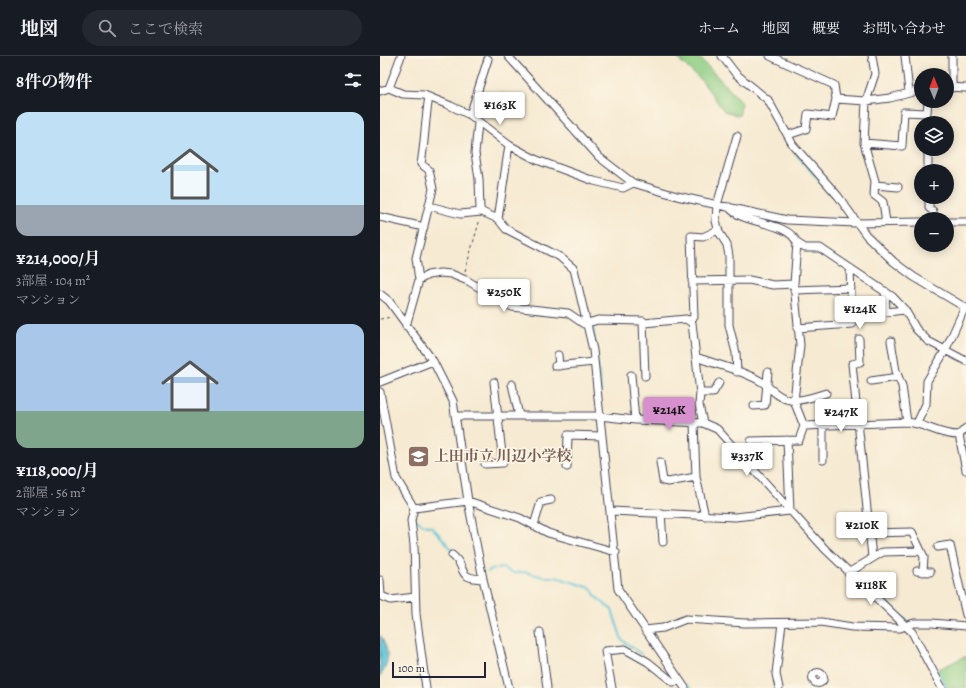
<!DOCTYPE html>
<html lang="ja">
<meta charset="utf-8">
<style>
:root{--surface:#171b24;--page:#242831;--text:#f1f3f6;--muted:#9ea1a6;--line:#363941;--accent:#d690ce}
body{margin:0;font-family:Alegreya,"Noto Serif JP",serif;background:var(--page);color:var(--text);height:100vh;display:flex;flex-direction:column;font-size:15px;white-space:nowrap}
*{box-sizing:border-box;margin:0}
p{font-size:13px;color:var(--muted)}
.icon{flex:none;width:22px;height:22px;fill:none;stroke:currentColor;stroke-width:2;stroke-linecap:round;stroke-linejoin:round}
.map{position:relative;flex:1;overflow:hidden}
.side{display:flex;flex-direction:column;background:var(--surface);width:380px}
.side>*{flex:none}
.needle{width:26px;rotate:359deg}
.fabs{position:absolute;left:534px;top:12px;display:grid;gap:8px}
.fabs a{display:grid;place-items:center;width:40px;height:40px;border-radius:50%;background:var(--surface);box-shadow:0 2px 10px #0003;font-size:20px}
.scale{position:absolute;left:12px;bottom:10px;width:94px;box-sizing:border-box;padding-left:4px;border:2px solid #22223b;border-top:0;font-size:11px;line-height:14px;white-space:nowrap;color:#22223b;-webkit-text-stroke:3px #fcf5e5;paint-order:stroke}
.price{position:absolute;translate:-50% -34px;padding:0 9px;border-radius:4px;background:#fff;color:#222;font-size:13px;line-height:26px;filter:drop-shadow(0 1px 2px #0008)}
.price::after{content:'';position:absolute;left:50%;top:24px;width:12px;height:9px;margin-left:-6px;background:inherit;clip-path:polygon(0 0,100% 0,50% 100%)}
.price.active{background:var(--accent);color:#111}
ul{padding:0;list-style:none}
li{display:grid;align-content:center;gap:8px;height:212px;padding:0 16px}
li span{display:grid;place-items:center;height:124px;border-radius:12px;color:#555}
li>.icon{margin-inline-start:auto}
span .icon{width:72px;height:72px;fill:#fffc;stroke-width:1}
li b{font-size:17px}
h2{display:flex;justify-content:space-between;align-items:center;height:48px;padding:0 16px;font-size:17px}
header{display:flex;align-items:center;gap:24px;box-sizing:border-box;height:56px;padding:0 20px;background:var(--surface);border-bottom:1px solid var(--line)}
header strong{font-size:19px}
nav{display:flex;gap:22px;margin-inline-start:auto;font-size:14px}
.search{width:280px;height:36px;background:var(--page);display:flex;align-items:center;gap:10px;box-sizing:border-box;padding:0 14px;border-radius:22px;color:var(--muted);font-size:15px}
main{display:flex;flex:1;min-height:0}
.map>svg:first-child{display:block}
.green{fill:#8ecd84;stroke:#587860}
.water{fill:#5ac4d6;stroke:#3e7388}
.lines{fill:none;stroke-linecap:round;stroke-linejoin:round}
.stream{stroke:#5ac4d6;stroke-width:2}
.minor-casing{stroke:#424052;stroke-width:9}
.path{stroke:#424052;stroke-width:1;stroke-dasharray:3 3;stroke-linecap:butt}
.minor{stroke:#fff;stroke-width:7}
.labels{text-anchor:middle;dominant-baseline:central;stroke-width:3.5;stroke-linejoin:round;paint-order:stroke}
.education-label{font-size:15px;font-weight:bold;fill:#785e54;stroke:#fcf5e5;text-anchor:start}
</style>
<header>
<strong>地図</strong>
<div class="search"><svg class="icon" aria-label="search" viewBox="0 0 24 24"><circle cx="10" cy="10" r="6"/><path d="M15 15l6 6"/></svg>ここで検索</div>
<nav><a>ホーム</a><a>地図</a><a>概要</a><a>お問い合わせ</a></nav>
</header>
<main>
<section class="side">
<h2>8件の物件<svg class="icon" aria-label="filters" viewBox="0 0 24 24"><path d="M4 7h16M4 17h16"/><circle cx="9" cy="7" r="2"/><circle cx="15" cy="17" r="2"/></svg></h2>
<ul>
<li><span style="background:linear-gradient(#bfe0f5 75%,#9aa5b1 0)"><svg class="icon" aria-label="home" viewBox="0 0 24 24"><path d="M3 11l9-7 9 7M6 9v11h12V9"/></svg></span><div><b>¥214,000/月</b><p>3部屋 · 104 m²</p><p>マンション</p></div></li>
<li><span style="background:linear-gradient(#a9c7e8 70%,#7fa58c 0)"><svg class="icon" aria-label="home" viewBox="0 0 24 24"><path d="M3 11l9-7 9 7M6 9v11h12V9"/></svg></span><div><b>¥118,000/月</b><p>2部屋 · 56 m²</p><p>マンション</p></div></li>
</ul>
</section>
<div class="map">
<svg width="586" height="632" viewBox="0 0 586 632">
<rect width="100%" height="100%" fill="#fcf5e5"/>
<filter id="ink" filterUnits="userSpaceOnUse"><feTurbulence type="fractalNoise" baseFrequency=".025" numOctaves="2"/><feDisplacementMap in="SourceGraphic" scale="8" xChannelSelector="R" yChannelSelector="G"/><feConvolveMatrix kernelMatrix="1 2 1 2 8 2 1 2 1" color-interpolation-filters="sRGB"/></filter>
<filter id="wash" filterUnits="userSpaceOnUse"><feTurbulence type="fractalNoise" baseFrequency=".012" numOctaves="4" result="noise"/><feDisplacementMap in="SourceGraphic" scale="16" xChannelSelector="R" yChannelSelector="G"/><feGaussianBlur stdDeviation="0.9" result="paint"/><feColorMatrix in="noise" values="0 0 0 0 0 0 0 0 0 0 0 0 0 0 0 0 0 1.4 0 .05"/><feComposite in="paint" operator="in"/></filter>
<g filter="url(#wash)">
<rect width="100%" height="100%" fill="#f6ead2"/>
<path class="green" d="M 295,0 L 318,0 L 362,47 L 359,60 L 344,55 L 322,25 Z
M 586,600 L 586,632 L 567,632 L 557,614 Z"/>
<path class="water" d="M 0,579 C 8,592 11,607 0,620 Z"/>
<g class="lines">
<path class="stream" d="M 416,98 L 451,138
M 213,270 L 221,335
M 35,463 L 44,469 L 52,471 L 77,499
M 108,516 L 112,513 L 123,512 L 133,517 L 144,516 L 165,521 L 176,521 L 211,532 L 216,541 L 232,554 L 242,584 L 261,598
M 504,544 L 527,565
M 542,588 L 567,632
M 307,629 L 310,632"/>
</g>
</g>
<g filter="url(#ink)">
<g class="lines">
<defs>
<path id="minor" d="M 128,0 L 219,101 L 253,127 L 297,140 L 407,164 L 476,167 L 541,166
M 342,0 L 356,18 L 388,44 L 413,89 L 458,140 L 486,179 L 514,206 L 534,221 L 586,252
M 390,0 L 454,29 L 456,43 L 486,45 L 510,42 L 541,34
M 492,0 L 495,18 L 486,45 L 484,87 L 495,125 L 494,139 L 503,146 L 506,166
M 525,0 L 529,36
M 572,0 L 572,32
M 567,31 L 586,32
M 9,32 L 21,0
M 0,35 L 9,32 L 23,38 L 44,39 L 71,50 L 90,59 L 129,89 L 157,104 L 214,125 L 243,132 L 253,127
M 96,41 L 119,49 L 122,41
M 90,59 L 108,3
M 98,67 L 95,97 L 99,123 L 100,153 L 102,156 L 118,163
M 408,79 L 426,73 L 428,58 L 452,61 L 456,43
M 484,87 L 522,90 L 524,56 L 547,57 L 548,45
M 129,89 L 118,163 L 126,173 L 180,201 L 194,213 L 213,294 L 238,533 L 305,632
M 548,93 L 548,115
M 495,129 L 518,131
M 549,141 L 549,152 L 553,155 L 553,163
M 49,150 L 80,158 L 102,156
M 349,151 C 363,170 408,164 417,187 L 414,228 L 420,289 L 414,345 L 424,370
M 0,161 L 44,171
M 567,166 L 586,166
M 417,187 L 425,192 L 440,192 L 513,241 L 525,254 L 536,273 L 548,285 L 586,305
M 39,224 L 48,219 L 60,217 L 71,218 L 88,225 L 132,251 L 188,257 L 204,268 L 218,264 L 263,265 L 264,267 L 306,263 L 312,267 L 320,337 L 319,349 L 323,367
M 312,225 L 369,224 L 393,229 L 414,228
M 414,234 L 471,232
M 505,235 L 506,256 L 525,254
M 0,238 L 9,245 L 53,305 L 73,345 L 88,445 L 103,523 L 129,632
M 263,265 L 265,320
M 309,265 L 314,261 L 311,180 L 323,181 L 338,174
M 26,270 L 39,224 L 36,202 L 53,133 L 49,114 L 41,108 C 45,86 45,63 49,41
M 417,272 L 472,268 L 470,212
M 479,283 L 480,306 L 472,308 L 492,501
M 511,285 L 516,315 L 522,330 L 527,366
M 178,299 L 179,310
M 316,301 C 337,309 363,314 382,326 C 391,332 398,342 410,344 C 421,346 436,340 446,337
M 175,310 L 214,306
M 357,316 L 356,297 L 349,269 L 349,200 L 347,189 L 339,176 L 336,165 L 337,149 L 357,80
M 251,319 L 255,364
M 491,325 L 518,321
M 0,326 L 53,305
M 132,328 L 139,360
M 0,336 L 16,422 L 34,452 L 31,465 L 34,489 L 36,558 L 46,632
M 320,337 L 333,337 L 339,327
M 374,350 L 385,349 L 388,316
M 76,360 L 219,360 L 255,364 L 323,367 L 337,373 L 445,493 L 532,576 L 562,632
M 314,367 L 316,421 L 325,460
M 537,367 L 546,348 L 547,325 L 565,295 L 585,251
M 443,369 L 443,404
M 579,379 L 586,414
M 407,384 L 410,455
M 371,385 L 419,384 L 424,370 L 527,366 C 547,368 558,379 579,379 L 586,372
M 280,406 L 283,425 L 288,426 L 316,421
M 105,408 L 123,407 L 114,326
M 187,411 L 188,379 L 222,380
M 34,452 L 88,445 L 140,462 L 168,477 L 236,496
M 231,455 L 355,461 L 410,455
M 281,457 L 283,486
M 154,469 L 161,446 L 171,444
M 490,477 L 532,476 L 544,501 L 543,516
M 558,491 L 570,489 L 586,559
M 72,499 C 89,512 74,522 103,523
M 537,515 L 550,516
M 468,517 L 503,496 L 541,495
M 0,524 L 1,540 L 11,544 L 35,541
M 484,531 L 500,522
M 265,574 L 283,572 L 306,563 L 365,567 L 441,566 L 472,571 L 520,572 L 534,567 L 552,567 L 586,570
M 160,576 L 167,632
M432.5 622a5.5 5.5 0 1 1 11 0a5.5 5.5 0 1 1-11 0Z
M 232,632 L 225,595 L 245,593 L 268,606 L 293,626 L 300,625
M 399,632 L 396,618 L 402,567"/>
</defs>
<use href="#minor" class="minor-casing"/>
<path class="path" d="M 85,215 L 100,163
M 0,263 L 12,261"/>
<use href="#minor" class="minor"/>
</g>
</g>
<defs>
<symbol id="school-square" viewBox="-11 -11 22 22"><rect x="-9" y="-9" width="18" height="18" rx="4" fill="#8d6e63" stroke="#fcf5e5"/><path d="M0-5L7-2L0 1L-7-2ZM-4 1L0 2.5L4 1V4Q0 6-4 4Z" fill="#fff"/></symbol>
</defs>
<g fill-rule="evenodd">
<use href="#school-square" x="26" y="388" width="25" height="25"/>
</g>
<g class="labels">
<g class="education-label">
<text x="54" y="400">上田市立 川辺小学校</text>
</g>
</g>
</svg>
<div class="fabs">
<a><svg class="needle" viewBox="-14 -14 28 28"><path d="M0-13l5 13h-10z" fill="#e53935"/><path d="M0 13l5-13h-10z" fill="#9ea1a6"/></svg></a>
<a><svg class="icon" aria-label="layers" viewBox="0 0 24 24"><path d="M12 4l9 5-9 5-9-5zM3 14l9 5 9-5"/></svg></a>
<a>+</a>
<a>−</a>
</div>
<div class="scale">100 m</div>
<b class="price" style="left:120px;top:70px">¥163K</b>
<b class="price" style="left:124px;top:257px">¥250K</b>
<b class="price" style="left:480px;top:274px">¥124K</b>
<b class="price active" style="left:289px;top:375px">¥214K</b>
<b class="price" style="left:461px;top:377px">¥247K</b>
<b class="price" style="left:367px;top:421px">¥337K</b>
<b class="price" style="left:482px;top:490px">¥210K</b>
<b class="price" style="left:491px;top:550px">¥118K</b>
</div>
</main>
